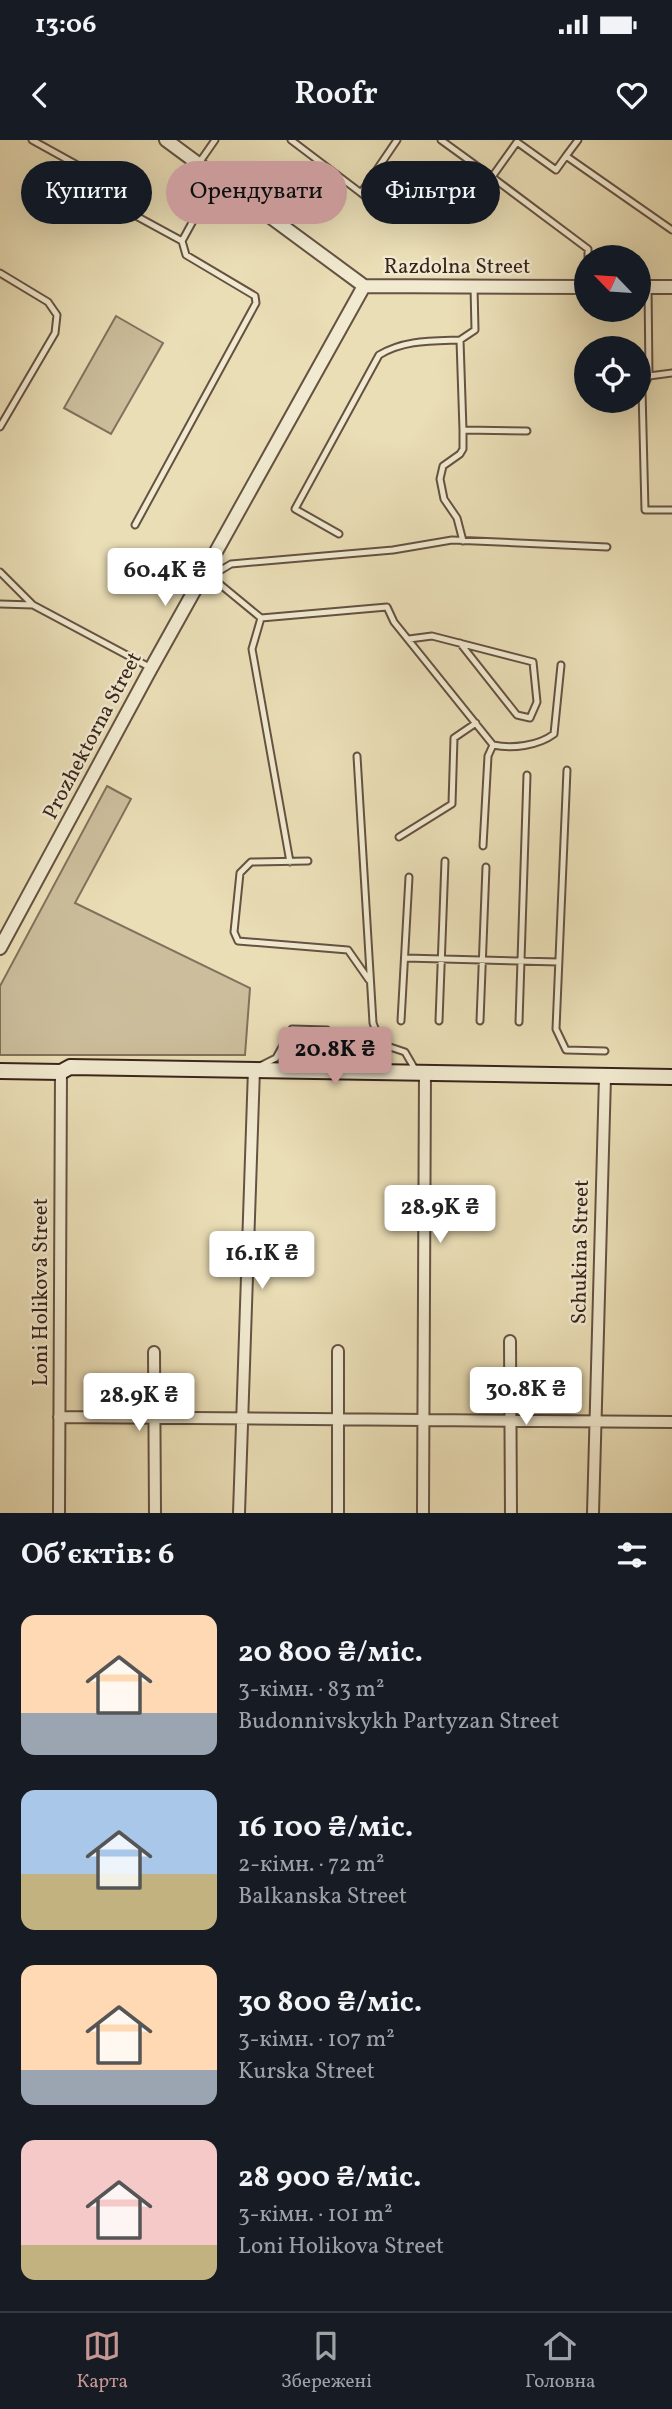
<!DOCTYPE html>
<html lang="uk">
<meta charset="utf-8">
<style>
:root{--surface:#171b24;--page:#242831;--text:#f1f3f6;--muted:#9ea1a6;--line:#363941;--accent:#c59692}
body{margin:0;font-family:Vollkorn,serif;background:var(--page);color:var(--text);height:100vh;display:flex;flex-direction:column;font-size:26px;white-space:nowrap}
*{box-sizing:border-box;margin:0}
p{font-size:23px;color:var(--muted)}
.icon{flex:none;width:38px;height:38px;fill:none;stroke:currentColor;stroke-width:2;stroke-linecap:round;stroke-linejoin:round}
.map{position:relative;height:1373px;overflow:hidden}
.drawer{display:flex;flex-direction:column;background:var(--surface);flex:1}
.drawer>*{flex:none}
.top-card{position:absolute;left:21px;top:21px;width:630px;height:63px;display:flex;gap:14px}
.needle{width:46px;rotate:295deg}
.controls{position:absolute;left:574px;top:105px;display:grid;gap:14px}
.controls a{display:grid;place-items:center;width:77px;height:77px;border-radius:50%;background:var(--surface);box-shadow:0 7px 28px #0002;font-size:35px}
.price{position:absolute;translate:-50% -60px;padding:0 16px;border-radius:7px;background:#fff;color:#222;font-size:23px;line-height:46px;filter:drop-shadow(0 2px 4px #0008)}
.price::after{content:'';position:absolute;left:50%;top:42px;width:21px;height:16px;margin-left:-10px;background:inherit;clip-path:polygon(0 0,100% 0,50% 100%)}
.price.selected{background:var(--accent);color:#111}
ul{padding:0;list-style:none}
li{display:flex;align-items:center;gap:21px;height:175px;padding:0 21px}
li span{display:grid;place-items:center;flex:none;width:196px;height:140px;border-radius:14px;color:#555}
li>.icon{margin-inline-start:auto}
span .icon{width:84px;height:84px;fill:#fffc;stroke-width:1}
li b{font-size:30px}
h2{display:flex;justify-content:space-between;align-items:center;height:84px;padding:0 21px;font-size:30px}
.pill{padding:0 24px;border-radius:32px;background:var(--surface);box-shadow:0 7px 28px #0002;font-size:24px;line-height:63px}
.pill.selected{background:var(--accent);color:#111}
.status{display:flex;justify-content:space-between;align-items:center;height:49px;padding:0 35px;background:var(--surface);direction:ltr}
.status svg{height:19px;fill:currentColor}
header{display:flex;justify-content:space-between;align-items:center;height:91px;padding:0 21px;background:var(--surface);font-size:32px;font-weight:600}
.tab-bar{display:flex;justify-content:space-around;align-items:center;height:98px;border-top:2px solid var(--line);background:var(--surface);font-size:19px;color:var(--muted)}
.tab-bar a{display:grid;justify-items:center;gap:4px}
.tab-bar .selected{color:var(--accent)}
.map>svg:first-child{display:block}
.green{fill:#ccbe9c;stroke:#82715c;stroke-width:2}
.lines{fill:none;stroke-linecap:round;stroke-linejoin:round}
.service-casing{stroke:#655242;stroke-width:9}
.minor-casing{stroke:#655242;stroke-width:14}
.tertiary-casing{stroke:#655242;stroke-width:16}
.secondary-casing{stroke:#39241c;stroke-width:18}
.service{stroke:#f1ead0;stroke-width:5}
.minor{stroke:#f1ead0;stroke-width:10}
.tertiary{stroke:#f1ead0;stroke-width:12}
.secondary{stroke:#f1ead0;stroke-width:14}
.labels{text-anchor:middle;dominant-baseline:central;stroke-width:5;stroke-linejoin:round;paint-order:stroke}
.street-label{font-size:21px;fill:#39241c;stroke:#f1ead0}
</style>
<div class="status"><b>13:06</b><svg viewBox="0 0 49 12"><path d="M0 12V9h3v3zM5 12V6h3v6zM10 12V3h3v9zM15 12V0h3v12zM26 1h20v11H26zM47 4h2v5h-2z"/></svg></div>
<header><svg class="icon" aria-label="back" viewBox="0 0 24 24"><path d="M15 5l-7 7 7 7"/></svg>Roofr<svg class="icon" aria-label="heart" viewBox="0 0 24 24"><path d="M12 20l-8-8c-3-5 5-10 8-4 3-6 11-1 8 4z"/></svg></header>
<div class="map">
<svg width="672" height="1373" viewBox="0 0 672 1373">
<rect width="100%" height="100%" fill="#eadeb6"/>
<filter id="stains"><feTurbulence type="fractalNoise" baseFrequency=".00286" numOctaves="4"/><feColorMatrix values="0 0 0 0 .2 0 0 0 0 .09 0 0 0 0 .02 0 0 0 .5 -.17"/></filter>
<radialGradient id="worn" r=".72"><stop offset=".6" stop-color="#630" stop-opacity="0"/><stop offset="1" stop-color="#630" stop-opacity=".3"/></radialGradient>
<path class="green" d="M 116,176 L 163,203 L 111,294 L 64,268 Z
M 107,646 L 131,659 L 75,763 L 250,848 L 245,915 L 0,915 L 0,846 Z"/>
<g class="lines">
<defs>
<path id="service" d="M 32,0 L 88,31 L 92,52 L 182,101 L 186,115 L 255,156 L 256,163 L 135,385
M 291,0 L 361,53
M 441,0 L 492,37
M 578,0 L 566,16 L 672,90
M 566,16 L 556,30 L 517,2 L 492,37 L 588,109 L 588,117
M 199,23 L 215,0
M 372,61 L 361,53 L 397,0
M 182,101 L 216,39
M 0,133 L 48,162 L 57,175 L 55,193 L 0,287
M 474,147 L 475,190 L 460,200 L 463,290 L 527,291
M 648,147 L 649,236 L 642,250 L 645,370 L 672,370
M 649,236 L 672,233
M 463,290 L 463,309 L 460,314 L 443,326 L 440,339 L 444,359 L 457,378 L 463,401
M 339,394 L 295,369 L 379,215 C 404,200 430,201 460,200
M 0,432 L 33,465
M 210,436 L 261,478 L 252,509 L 290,722
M 211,436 L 231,424 L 393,410 L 452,400 L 607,407
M 0,464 L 33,465 L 151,528
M 261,478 L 387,467 L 394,482 L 493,605 C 512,609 538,606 554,594 L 561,525
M 409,499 L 432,496 L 533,522 L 537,562 L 530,578 L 517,575 L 460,503
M 357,616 L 373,883 L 381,904 L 405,912 L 416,931
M 567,630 L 556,889 L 566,910 L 605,911
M 399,697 L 452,664 L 454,598 L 476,583
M 483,706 L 488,616 L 493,605
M 308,721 L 251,722 L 240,733 L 234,792 L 238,801 L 348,810 L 369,840
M 405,818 L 559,822
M 401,881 L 409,737
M 439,881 L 445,721
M 480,881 L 486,727
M 519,882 L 527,635
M 260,926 L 276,918 L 292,889 L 327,890 L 366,928"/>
<path id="minor" d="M 510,1201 L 511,1373
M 338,1211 L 338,1373
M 154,1212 L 155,1373
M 59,1277 L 672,1282
M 59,1373 L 61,932
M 239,1373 L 254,929
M 423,1373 L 425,931
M 593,1373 L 605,937"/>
<path id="tertiary" d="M 166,0 L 364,146 L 586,147
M 639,147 L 672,147
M 0,808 L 149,532 L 364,146"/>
<path id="secondary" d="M 0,931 L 61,932 L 70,927 L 672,937"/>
</defs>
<use href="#service" class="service-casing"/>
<use href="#minor" class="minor-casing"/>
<use href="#tertiary" class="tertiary-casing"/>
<use href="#secondary" class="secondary-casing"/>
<use href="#service" class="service"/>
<use href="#minor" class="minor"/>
<use href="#tertiary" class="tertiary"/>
<use href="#secondary" class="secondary"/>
</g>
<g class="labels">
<g class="street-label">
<text x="457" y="127">Razdolna Street</text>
<text transform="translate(93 596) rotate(-62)">Prozhektorna Street</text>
<text transform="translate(581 1112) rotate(-89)">Schukina Street</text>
<text transform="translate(41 1152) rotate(-90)">Loni Holikova Street</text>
</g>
</g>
<rect width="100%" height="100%" filter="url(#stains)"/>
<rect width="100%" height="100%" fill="url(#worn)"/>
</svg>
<div class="controls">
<a><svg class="needle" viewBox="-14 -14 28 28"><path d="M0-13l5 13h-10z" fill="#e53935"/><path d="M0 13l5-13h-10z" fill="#9ea1a6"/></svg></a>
<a><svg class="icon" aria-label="locate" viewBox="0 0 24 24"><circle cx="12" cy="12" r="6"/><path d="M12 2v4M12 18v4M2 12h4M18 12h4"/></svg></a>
</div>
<b class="price" style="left:165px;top:468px">60.4K ₴</b>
<b class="price selected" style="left:335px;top:947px">20.8K ₴</b>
<b class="price" style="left:440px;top:1105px">28.9K ₴</b>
<b class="price" style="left:262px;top:1151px">16.1K ₴</b>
<b class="price" style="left:526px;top:1287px">30.8K ₴</b>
<b class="price" style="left:139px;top:1293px">28.9K ₴</b>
<div class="top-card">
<a class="pill">Купити</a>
<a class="pill selected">Орендувати</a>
<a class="pill">Фільтри</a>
</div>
</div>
<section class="drawer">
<h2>Об’єктів: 6<svg class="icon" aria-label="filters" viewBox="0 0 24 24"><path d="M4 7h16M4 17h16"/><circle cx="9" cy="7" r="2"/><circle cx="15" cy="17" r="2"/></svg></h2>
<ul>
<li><span style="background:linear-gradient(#ffd9b3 70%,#9aa5b1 0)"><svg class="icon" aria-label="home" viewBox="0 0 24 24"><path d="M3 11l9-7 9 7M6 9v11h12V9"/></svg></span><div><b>20 800 ₴/міс.</b><p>3-кімн. · 83 m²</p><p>Budonnivskykh Partyzan Street</p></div></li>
<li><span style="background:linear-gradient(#a9c7e8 60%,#c2b280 0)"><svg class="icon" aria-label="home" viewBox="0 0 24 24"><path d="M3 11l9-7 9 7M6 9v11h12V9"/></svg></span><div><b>16 100 ₴/міс.</b><p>2-кімн. · 72 m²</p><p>Balkanska Street</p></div></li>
<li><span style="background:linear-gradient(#ffd9b3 75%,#9aa5b1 0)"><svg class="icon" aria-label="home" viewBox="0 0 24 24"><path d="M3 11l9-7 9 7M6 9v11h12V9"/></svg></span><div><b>30 800 ₴/міс.</b><p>3-кімн. · 107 m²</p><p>Kurska Street</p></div></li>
<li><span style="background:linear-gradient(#f6c9c9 75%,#c2b280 0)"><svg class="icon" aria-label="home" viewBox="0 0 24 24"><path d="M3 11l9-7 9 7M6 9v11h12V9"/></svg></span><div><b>28 900 ₴/міс.</b><p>3-кімн. · 101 m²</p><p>Loni Holikova Street</p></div></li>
</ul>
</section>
<nav class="tab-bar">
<a class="selected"><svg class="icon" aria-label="map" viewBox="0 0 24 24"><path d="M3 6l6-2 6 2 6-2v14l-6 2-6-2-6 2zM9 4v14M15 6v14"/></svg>Карта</a>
<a><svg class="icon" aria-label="saved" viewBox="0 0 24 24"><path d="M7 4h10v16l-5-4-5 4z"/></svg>Збережені</a>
<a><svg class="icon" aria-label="home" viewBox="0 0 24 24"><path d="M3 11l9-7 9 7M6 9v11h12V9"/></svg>Головна</a>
</nav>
